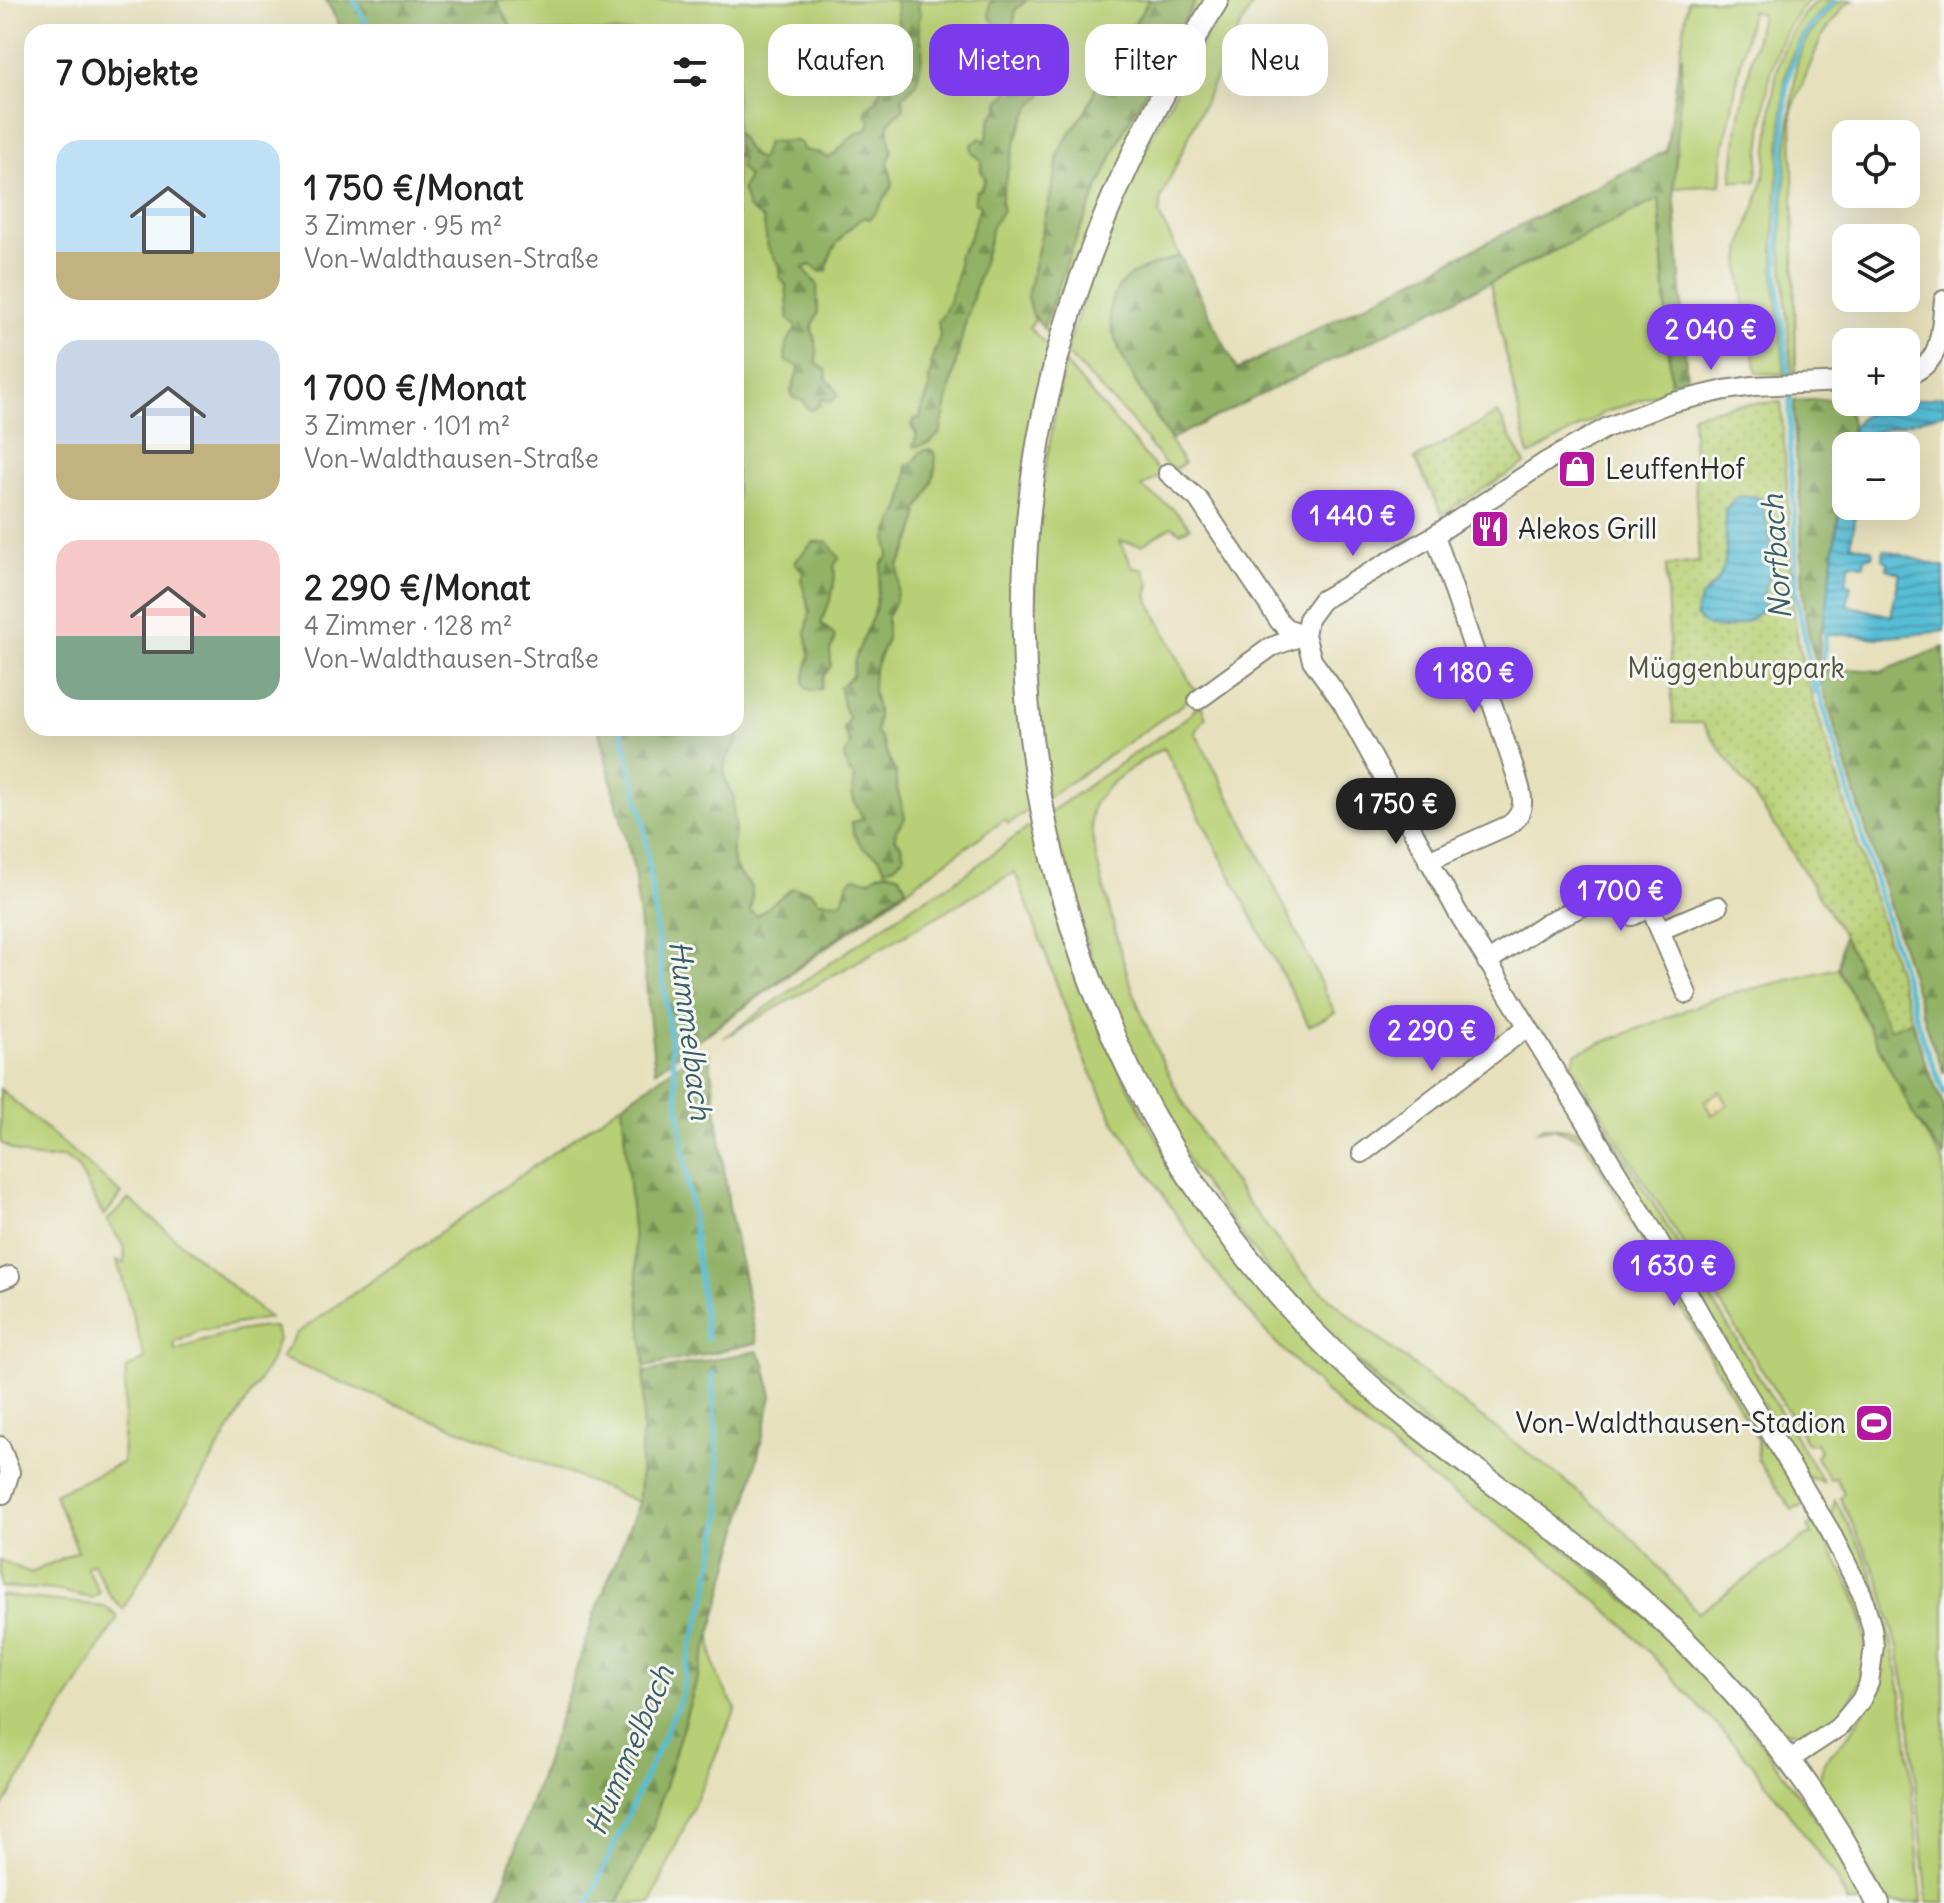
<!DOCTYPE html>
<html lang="de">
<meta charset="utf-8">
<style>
:root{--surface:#fff;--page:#f2f2f2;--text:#222;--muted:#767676;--accent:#7c3aed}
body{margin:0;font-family:Delius,sans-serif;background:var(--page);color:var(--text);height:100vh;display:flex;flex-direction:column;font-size:30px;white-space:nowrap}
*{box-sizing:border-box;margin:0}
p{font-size:26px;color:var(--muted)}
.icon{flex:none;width:44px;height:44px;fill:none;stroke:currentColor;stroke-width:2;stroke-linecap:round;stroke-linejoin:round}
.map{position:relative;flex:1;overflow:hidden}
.details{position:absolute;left:24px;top:24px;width:720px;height:712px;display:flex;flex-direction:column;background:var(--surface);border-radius:24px;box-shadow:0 8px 32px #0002}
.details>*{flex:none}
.hud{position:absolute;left:768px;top:24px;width:760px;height:72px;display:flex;gap:16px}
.tools{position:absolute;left:1832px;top:120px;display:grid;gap:16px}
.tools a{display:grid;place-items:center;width:88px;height:88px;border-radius:16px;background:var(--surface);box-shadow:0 8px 32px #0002;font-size:40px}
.price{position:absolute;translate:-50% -68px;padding:0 18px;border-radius:28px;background:var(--accent);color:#fff;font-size:26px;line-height:52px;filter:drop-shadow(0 2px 4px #0008)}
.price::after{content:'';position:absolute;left:50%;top:48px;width:24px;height:18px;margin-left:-12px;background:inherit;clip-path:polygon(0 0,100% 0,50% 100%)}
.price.current{background:#222;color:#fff}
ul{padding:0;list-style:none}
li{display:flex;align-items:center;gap:24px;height:200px;padding:0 32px}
li span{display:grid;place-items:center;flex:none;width:224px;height:160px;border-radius:24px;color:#555}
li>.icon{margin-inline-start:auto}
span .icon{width:96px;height:96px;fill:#fffc;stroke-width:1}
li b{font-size:34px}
h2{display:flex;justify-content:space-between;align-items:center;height:96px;padding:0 32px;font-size:34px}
.tag{padding:0 28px;border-radius:24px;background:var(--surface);box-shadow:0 8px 32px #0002;font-size:28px;line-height:72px}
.tag.current{background:var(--accent);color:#fff}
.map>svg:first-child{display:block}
.grass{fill:#b8d075;stroke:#727e50;stroke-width:2}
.forest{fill:url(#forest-firs);stroke:#5e6e48;stroke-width:2}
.sand{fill:url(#sand-dots);stroke:#8c8264;stroke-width:2}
.park{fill:url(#park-dots);stroke:#727e50;stroke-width:2}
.water{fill:url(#water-rules);stroke:#417480;stroke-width:2}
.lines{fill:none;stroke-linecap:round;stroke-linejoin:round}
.stream{stroke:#57bdd5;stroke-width:5}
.minor-casing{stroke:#888674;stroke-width:22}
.major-casing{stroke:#888674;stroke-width:26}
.minor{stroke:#fff;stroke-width:18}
.major{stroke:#fff;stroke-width:22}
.labels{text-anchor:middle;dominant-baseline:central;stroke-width:6;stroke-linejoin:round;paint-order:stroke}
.poi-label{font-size:28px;fill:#2b2b2b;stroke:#f6f6f2;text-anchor:start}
.park-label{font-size:28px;fill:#4e543e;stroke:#f6f6f2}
.water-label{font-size:30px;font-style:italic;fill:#3a5e66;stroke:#f6f6f2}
</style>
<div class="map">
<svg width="1944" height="1903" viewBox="0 0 1944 1903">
<defs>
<pattern id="forest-firs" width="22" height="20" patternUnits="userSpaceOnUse" patternTransform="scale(2)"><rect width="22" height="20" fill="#92b266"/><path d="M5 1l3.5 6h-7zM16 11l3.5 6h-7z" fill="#779154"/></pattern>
<pattern id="sand-dots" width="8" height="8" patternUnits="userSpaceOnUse" patternTransform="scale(2)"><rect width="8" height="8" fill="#eeda9e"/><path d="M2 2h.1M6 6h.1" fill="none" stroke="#cb8" stroke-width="1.8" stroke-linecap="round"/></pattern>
<pattern id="park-dots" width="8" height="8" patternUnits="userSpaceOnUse" patternTransform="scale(2)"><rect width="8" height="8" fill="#b8d075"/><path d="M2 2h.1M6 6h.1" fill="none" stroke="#9eb365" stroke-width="1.8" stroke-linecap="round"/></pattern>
<pattern id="water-rules" width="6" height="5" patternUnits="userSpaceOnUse" patternTransform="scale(2)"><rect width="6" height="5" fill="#57bdd5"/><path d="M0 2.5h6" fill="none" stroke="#489aad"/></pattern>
</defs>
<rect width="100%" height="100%" fill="#f6f6f2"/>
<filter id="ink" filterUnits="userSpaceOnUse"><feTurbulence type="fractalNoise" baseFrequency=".0125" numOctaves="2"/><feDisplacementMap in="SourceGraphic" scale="16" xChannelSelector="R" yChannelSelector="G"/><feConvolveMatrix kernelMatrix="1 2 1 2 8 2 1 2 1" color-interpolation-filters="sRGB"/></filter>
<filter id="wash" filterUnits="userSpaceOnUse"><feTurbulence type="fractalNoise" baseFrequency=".006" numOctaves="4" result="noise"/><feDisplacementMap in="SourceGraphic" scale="32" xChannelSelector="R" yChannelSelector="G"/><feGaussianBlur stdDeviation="1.8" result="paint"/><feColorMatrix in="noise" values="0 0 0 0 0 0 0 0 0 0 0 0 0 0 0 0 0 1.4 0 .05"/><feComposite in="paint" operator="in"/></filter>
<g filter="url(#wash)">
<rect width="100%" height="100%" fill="#e6e0bc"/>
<path class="grass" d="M 449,0 L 1149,0 L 1095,88 C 1092,108 1068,132 1059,152 C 1056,158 1057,168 1055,176 C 1044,220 1037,265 1030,310 L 1035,320 L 1029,327 L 1051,350 L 1026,470 L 1033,807 L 1008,824 L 1005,819 L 709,1033 L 712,779 L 736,728 L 736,32 L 462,32 Z
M 1196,0 L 1208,0 L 1054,340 L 1043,328 L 1075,241 L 1123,132 Z
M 1226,0 L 1255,0 L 1231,44 L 1161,198 L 1159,215 L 1180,256 L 1131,275 L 1134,380 L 1184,464 L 1175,469 L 1164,463 L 1128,417 L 1066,353 L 1094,266 L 1155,129 Z
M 1688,0 L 1809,0 C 1760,50 1767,117 1756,181 L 1732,181 L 1738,125 L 1761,14 L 1751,11 L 1723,153 L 1721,185 L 1674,188 L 1682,57 L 1680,56 Z
M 1817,0 L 1833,0 C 1808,22 1793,45 1785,78 L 1774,238 L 1774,274 L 1785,374 L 1757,373 C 1752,339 1742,304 1740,270 C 1739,236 1757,209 1764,176 C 1778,108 1761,55 1817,0 Z
M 1844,0 L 1854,0 L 1844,6 L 1821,38 L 1792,110 L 1796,373 L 1792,373 L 1781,242 L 1788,136 L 1797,61 L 1808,37 L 1834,5 Z
M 1659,199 L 1671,389 L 1606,412 L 1529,456 L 1490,283 Z
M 1064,362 L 1162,475 L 1141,487 L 1172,508 L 1191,527 L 1180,532 L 1172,526 L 1142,545 L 1120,541 L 1133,568 L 1143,569 L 1150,584 L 1147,596 L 1195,692 L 1182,705 L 1047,798 L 1035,716 L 1034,532 Z
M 1200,703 L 1206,717 L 1195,732 L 1251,837 L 1335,1013 L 1309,1026 L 1164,748 C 1145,758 1097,788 1092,810 C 1087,833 1104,887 1110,911 C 1137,1031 1194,1137 1271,1232 C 1282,1246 1293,1261 1305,1274 C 1340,1311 1386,1344 1426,1375 C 1485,1421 1546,1465 1603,1512 C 1639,1542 1669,1578 1698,1613 L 1808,1535 L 1812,1535 L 1808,1526 L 1816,1523 C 1841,1571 1882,1627 1859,1683 C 1853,1698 1845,1712 1830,1721 C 1815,1730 1795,1737 1778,1728 L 1358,1365 L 1275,1279 L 1193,1170 L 1103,998 L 1049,813 L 1190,715 Z
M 1036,822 L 1065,935 L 1092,1010 L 1115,1061 L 1151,1129 L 1221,1236 L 1540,1528 L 1648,1618 L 1731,1707 L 1767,1751 L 1844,1859 L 1869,1903 L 1848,1903 L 1835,1876 L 1750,1761 L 1623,1624 L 1553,1563 L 1429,1477 L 1343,1409 L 1270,1337 L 1208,1263 L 1113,1119 L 1084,1057 L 1015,872 L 723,1038 L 915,904 C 960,883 995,850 1036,822 Z
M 1838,968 L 1916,1119 L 1944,1164 L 1944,1903 L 1928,1903 L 1908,1704 L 1898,1648 L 1879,1579 L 1840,1498 L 1844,1493 L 1835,1477 L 1830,1480 L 1816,1457 L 1820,1451 L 1816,1443 L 1807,1443 L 1803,1436 L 1572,1065 L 1576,1053 L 1719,997 Z
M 1574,1077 L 1604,1123 L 1823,1482 L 1806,1476 L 1569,1081 Z
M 0,1089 L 122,1194 L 104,1216 L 78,1168 L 64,1157 C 40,1162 20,1157 0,1142 Z
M 622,1104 L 645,1361 L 639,1502 L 281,1358 L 296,1334 Z
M 1544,1126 L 1582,1131 L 1609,1171 L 1805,1504 L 1799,1508 L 1798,1506 L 1792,1510 L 1757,1459 L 1758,1440 L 1583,1139 L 1553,1128 L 1536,1131 Z
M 129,1199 L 269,1318 L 205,1330 L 203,1329 L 174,1343 L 175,1351 C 210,1338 236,1328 275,1327 L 278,1339 L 270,1362 L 123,1609 L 110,1596 L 93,1563 L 86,1567 L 100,1593 L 92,1598 L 55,1590 L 0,1587 L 0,1560 L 31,1573 L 78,1551 L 54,1494 L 122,1463 L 126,1369 L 145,1359 L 117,1261 L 124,1263 L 125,1248 L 107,1221 Z
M 1835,1500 C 1849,1527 1866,1554 1875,1583 C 1909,1685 1912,1797 1922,1903 L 1886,1903 L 1819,1780 L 1824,1762 L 1852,1731 L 1867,1705 L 1879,1665 L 1831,1520 Z
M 0,1595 L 104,1606 L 118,1617 L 0,1812 Z
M 711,1633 C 711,1667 719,1681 736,1709 L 651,1903 L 618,1903 L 652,1829 Z"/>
<path class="forest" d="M 326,0 L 496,0 L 514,32 L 343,32 Z
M 888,0 L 920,0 L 918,7 L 921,13 C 916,26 920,32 922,45 C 924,58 918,71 917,83 L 902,97 L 904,108 L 889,123 L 889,137 L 892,151 L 888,162 L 893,185 C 885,195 879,212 869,219 L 864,217 C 847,228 828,249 827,271 L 821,272 L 810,265 L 803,268 L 817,284 L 818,313 L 812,328 L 817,350 L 816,363 L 826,370 L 827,380 L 834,386 L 838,396 L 830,402 L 821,398 L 820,405 L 811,410 L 807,408 L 804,401 L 793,398 L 791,392 L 799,369 L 797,365 L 786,362 C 784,347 787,341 796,329 L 794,324 L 789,320 L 786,285 L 780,278 L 779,265 L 768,248 L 763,219 L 748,208 L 742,189 L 748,177 L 740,168 L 741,157 L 736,155 L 736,132 L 752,155 L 759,160 L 763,155 L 767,142 L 796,141 L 801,144 L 803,150 L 819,153 L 829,158 C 840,152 844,141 854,135 C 858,132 862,132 867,129 L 870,120 L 866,115 L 866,109 L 876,101 L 888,67 L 892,62 L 892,39 L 899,24 C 895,16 899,7 894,0 Z
M 996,0 L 1027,0 L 1015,10 C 1015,16 1013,24 1014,29 C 1016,39 1027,39 1033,46 C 1046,59 1043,80 1042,96 C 1020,109 1006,176 1001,202 L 1003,210 L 991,228 L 990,238 L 964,328 L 940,433 L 930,443 L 915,447 L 913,445 L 917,436 L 911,426 L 915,419 L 920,418 C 921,407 927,400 929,390 C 930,381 927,377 932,369 L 930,364 L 940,336 L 938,321 C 948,312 961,269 958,256 L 968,241 L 980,206 L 974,202 L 976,191 L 981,189 L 985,179 L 981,170 L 981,160 C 974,155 970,152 972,144 L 980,138 L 986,142 L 991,118 L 999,109 L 999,102 L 1008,93 L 1006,85 L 1009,80 L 1004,71 L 1009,54 L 1008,49 L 1002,47 L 996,25 L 989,16 L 990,3 Z
M 1149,0 L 1196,0 L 1123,132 L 1075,241 L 1043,328 L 1030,310 L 1027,296 L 1057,167 C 1058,136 1091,116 1095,88 Z
M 1680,56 L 1682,56 L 1674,188 L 1687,381 L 1671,381 L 1659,199 L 1171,439 C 1153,410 1107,343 1110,310 C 1110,297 1122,280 1133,274 C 1146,266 1165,262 1180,256 L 1237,370 L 1666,151 Z
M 1845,398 L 1852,427 L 1848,446 L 1846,446 L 1827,609 L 1820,634 L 1819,659 L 1816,662 C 1797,606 1804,547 1799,489 C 1796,459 1794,431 1794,401 Z
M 929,449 L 934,452 C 939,471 929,494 918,509 C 919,525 907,553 898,566 C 900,581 897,605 887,616 L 887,639 L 874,670 L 873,691 L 878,715 L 876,732 C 886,744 887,760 896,772 C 894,789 903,802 905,819 L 896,830 L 895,838 L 901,845 L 904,856 L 894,866 L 885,869 L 879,857 L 863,848 L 853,833 L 852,822 L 864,819 C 855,806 848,793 855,777 L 849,772 L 844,758 L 850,743 L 843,729 L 849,718 L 844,709 L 839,687 L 852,676 L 855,659 L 875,610 L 882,564 L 889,556 C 888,549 886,542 888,536 C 890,526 895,519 899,511 C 903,504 909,473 906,466 L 914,462 L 920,452 Z
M 827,541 L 839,558 L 834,566 C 837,586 829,605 821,623 L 834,635 L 835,640 L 830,650 L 831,666 L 823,677 L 821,689 L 812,691 L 806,688 L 804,681 L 810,654 L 806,633 L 810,611 L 801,580 L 803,573 L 795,562 L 813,542 Z
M 1944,647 L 1944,1073 L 1929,1036 L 1820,679 L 1827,668 L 1883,671 Z
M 736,688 L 743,698 C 736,715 742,730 737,743 C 735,749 728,754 726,760 C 721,773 727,786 734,797 C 732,809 735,817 735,829 C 735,839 729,850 733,861 C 741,889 758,873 750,911 L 757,916 L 792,888 L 809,890 L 819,901 L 842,902 L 848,882 L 854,877 L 870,880 C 878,871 890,870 900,875 L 906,888 L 655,1071 L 634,870 L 598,728 L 736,728 Z
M 1843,935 L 1890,1028 L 1912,1020 L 1926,1065 L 1944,1106 L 1944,1158 L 1916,1119 L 1838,968 Z
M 700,1050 L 709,1054 L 729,1207 L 757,1343 L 645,1367 L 622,1104 Z
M 757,1351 L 765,1364 L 772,1396 L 749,1494 L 711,1633 L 652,1829 L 618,1903 L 497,1903 L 596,1611 L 639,1502 L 645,1372 Z"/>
<path class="sand" d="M 1720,1091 L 1728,1104 L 1712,1115 L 1704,1101 Z"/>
<path class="park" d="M 1781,402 C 1784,442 1787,481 1789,521 C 1791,575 1791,616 1804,670 L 1912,1020 L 1890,1029 L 1843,935 L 1782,836 L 1702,723 L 1673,723 L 1666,566 L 1699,562 L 1692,415 L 1733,405 Z
M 1498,413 L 1525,464 L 1442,514 L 1415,459 Z"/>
<path class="water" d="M 1944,396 L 1944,413 L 1871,433 L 1868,446 L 1848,446 C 1852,424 1859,416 1879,406 Z
M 1846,461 L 1846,506 L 1857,506 L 1851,544 L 1873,550 L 1872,556 L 1865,558 L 1864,565 L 1850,563 L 1846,583 L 1851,585 L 1847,605 L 1891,616 L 1900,573 L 1887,569 L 1888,562 L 1882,559 L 1884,550 L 1944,567 L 1944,631 L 1879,638 L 1823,633 Z
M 1751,496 L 1764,499 L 1764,514 L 1769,530 L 1773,569 L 1764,591 L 1765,607 C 1748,626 1713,639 1696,616 C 1697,594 1713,591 1721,574 C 1730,555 1724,530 1725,510 L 1736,497 Z"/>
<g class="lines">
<path class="stream" d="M 354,0 L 371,32
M 1789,380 L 1777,271 L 1787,83 C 1796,45 1807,27 1836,0
M 1790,390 L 1790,454 L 1795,520 L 1796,592 L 1815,693 L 1817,686 L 1923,1040 L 1944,1093
M 1818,686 L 1823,663 L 1826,629
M 621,728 L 643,817 L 707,1339
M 588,1903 L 681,1698 L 691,1647 L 706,1598 L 721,1514 L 712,1373"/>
</g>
</g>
<g filter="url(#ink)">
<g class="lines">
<defs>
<path id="minor" d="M 1906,376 C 1943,363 1940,334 1944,300
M 1168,473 L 1198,499 L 1280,622 L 1286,628 L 1305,635
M 1198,700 L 1271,647 L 1305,635
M 1428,861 L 1509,825 C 1532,809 1519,786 1513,765 L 1435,535
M 1620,889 L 1632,916 L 1651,907
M 1661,930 L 1718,906
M 1487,962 L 1546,923 L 1639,881 L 1687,994
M 1362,1153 L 1527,1027
M 0,1280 L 10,1276
M 0,1446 L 10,1472 L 3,1494
M 1789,1760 L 1839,1727 L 1861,1700 L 1869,1683 L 1874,1646 L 1872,1628 L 1862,1594 L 1830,1531 L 1720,1349 L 1652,1229 L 1458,913 L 1342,702 L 1312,660 L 1305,635 L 1308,619 L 1322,600 L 1435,535 L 1547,461 L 1606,428 L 1670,403 L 1725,390 L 1753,386 L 1846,382"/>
<path id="major" d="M 1217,0 C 1148,113 1089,234 1056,361 C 964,714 1072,1098 1333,1352 C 1412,1429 1504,1488 1590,1557 C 1708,1651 1810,1768 1878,1903"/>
</defs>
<use href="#minor" class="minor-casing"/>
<use href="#major" class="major-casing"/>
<use href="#minor" class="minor"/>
<use href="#major" class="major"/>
</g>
</g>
<defs>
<symbol id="shop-square" viewBox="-11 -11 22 22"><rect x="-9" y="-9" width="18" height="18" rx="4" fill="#b5179e" stroke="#f6f6f2"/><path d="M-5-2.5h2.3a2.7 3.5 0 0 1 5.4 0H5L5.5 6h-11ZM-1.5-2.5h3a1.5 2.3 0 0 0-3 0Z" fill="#fff"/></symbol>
<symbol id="restaurant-square" viewBox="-11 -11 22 22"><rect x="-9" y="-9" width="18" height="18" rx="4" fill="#b5179e" stroke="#f6f6f2"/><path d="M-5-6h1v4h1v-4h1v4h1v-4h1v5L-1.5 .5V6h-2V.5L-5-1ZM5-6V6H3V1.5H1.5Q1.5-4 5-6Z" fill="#fff"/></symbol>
<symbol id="stadium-square" viewBox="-11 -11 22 22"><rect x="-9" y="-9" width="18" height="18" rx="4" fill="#b5179e" stroke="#f6f6f2"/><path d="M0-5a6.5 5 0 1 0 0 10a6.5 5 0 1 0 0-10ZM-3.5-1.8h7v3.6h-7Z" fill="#fff"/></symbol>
</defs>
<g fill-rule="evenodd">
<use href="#shop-square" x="1555" y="447" width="44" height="44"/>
<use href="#restaurant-square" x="1468" y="507" width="44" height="44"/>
<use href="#stadium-square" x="1852" y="1401" width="44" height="44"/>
</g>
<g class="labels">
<g class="poi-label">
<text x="1605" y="469">LeuffenHof</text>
<text x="1518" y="529">Alekos Grill</text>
<text x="1846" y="1423" text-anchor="end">Von-Waldthausen-Stadion</text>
</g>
<g class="park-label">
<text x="1736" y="668">Müggenburgpark</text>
</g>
<g class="water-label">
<text transform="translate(1776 557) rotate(-94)">Norfbach</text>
<text transform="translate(691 1030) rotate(83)">Hummelbach</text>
<text transform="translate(629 1750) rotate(-67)">Hummelbach</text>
</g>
</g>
</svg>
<div class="tools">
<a><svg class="icon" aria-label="locate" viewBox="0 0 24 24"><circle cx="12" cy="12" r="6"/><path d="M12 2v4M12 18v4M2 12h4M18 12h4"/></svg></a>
<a><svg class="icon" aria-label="layers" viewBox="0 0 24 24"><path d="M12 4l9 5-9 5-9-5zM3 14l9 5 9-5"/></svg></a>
<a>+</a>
<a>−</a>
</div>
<b class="price" style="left:1711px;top:372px">2 040 €</b>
<b class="price" style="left:1353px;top:558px">1 440 €</b>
<b class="price" style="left:1474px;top:715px">1 180 €</b>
<b class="price current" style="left:1396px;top:846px">1 750 €</b>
<b class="price" style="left:1621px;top:933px">1 700 €</b>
<b class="price" style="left:1432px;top:1073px">2 290 €</b>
<b class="price" style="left:1674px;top:1308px">1 630 €</b>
<div class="hud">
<a class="tag">Kaufen</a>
<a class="tag current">Mieten</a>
<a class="tag">Filter</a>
<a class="tag">Neu</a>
</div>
<section class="details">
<h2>7 Objekte<svg class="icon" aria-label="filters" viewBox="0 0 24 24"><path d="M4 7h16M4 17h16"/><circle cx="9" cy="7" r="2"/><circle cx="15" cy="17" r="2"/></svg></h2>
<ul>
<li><span style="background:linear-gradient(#bfe0f5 70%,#c2b280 0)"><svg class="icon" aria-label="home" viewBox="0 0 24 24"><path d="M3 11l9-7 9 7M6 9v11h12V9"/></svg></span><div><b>1 750 €/Monat</b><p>3 Zimmer · 95 m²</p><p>Von-Waldthausen-Straße</p></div></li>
<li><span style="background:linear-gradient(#c9d6e8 65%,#c2b280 0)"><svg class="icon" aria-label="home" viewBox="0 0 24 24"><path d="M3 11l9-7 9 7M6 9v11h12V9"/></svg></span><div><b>1 700 €/Monat</b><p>3 Zimmer · 101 m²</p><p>Von-Waldthausen-Straße</p></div></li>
<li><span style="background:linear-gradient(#f6c9c9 60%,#7fa58c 0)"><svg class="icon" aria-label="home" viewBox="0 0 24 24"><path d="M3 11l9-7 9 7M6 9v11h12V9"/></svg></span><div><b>2 290 €/Monat</b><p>4 Zimmer · 128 m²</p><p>Von-Waldthausen-Straße</p></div></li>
</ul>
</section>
</div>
